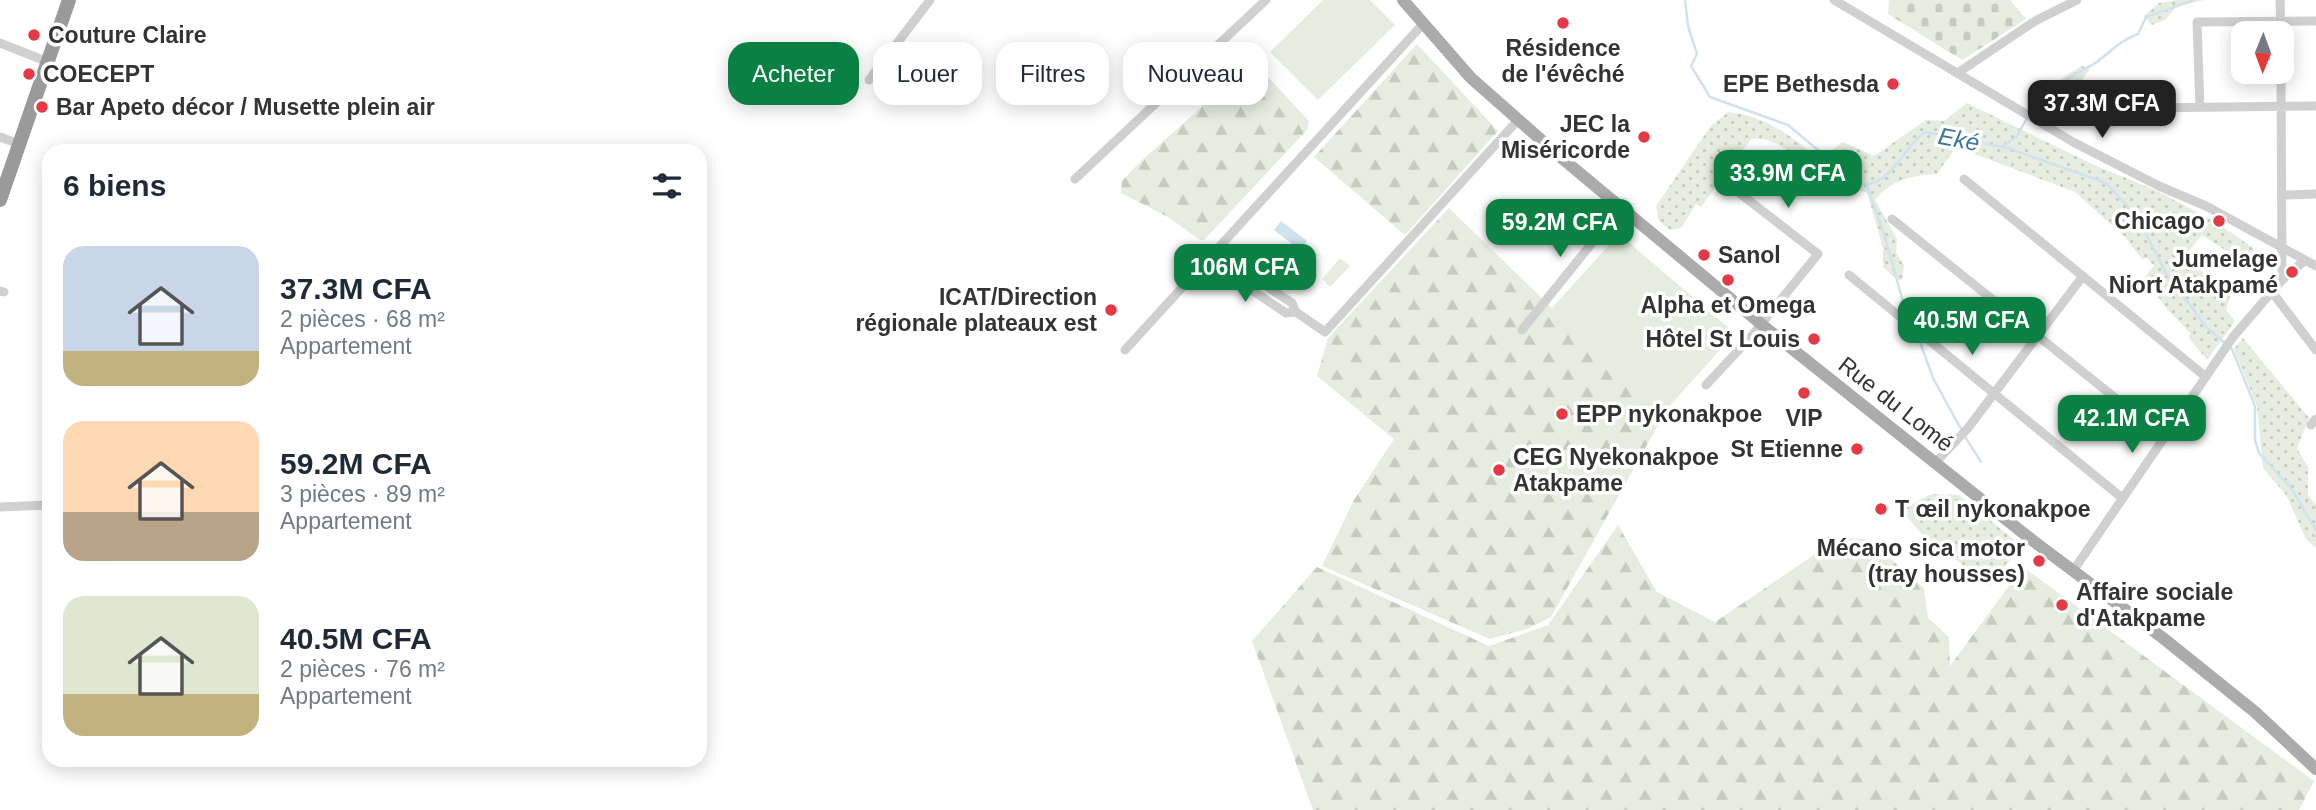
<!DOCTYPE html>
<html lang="fr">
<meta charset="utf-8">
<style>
:root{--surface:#fff;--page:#f2f2f3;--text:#1f2937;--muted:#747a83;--accent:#0b8043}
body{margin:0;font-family:Arial,sans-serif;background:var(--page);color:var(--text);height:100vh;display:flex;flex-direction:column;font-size:26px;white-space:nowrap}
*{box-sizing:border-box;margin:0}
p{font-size:23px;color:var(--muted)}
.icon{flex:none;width:38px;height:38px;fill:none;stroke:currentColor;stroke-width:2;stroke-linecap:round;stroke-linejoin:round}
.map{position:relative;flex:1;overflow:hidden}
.sheet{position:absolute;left:42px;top:144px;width:665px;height:623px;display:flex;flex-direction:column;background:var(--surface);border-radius:21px;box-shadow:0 4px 18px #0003}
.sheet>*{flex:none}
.guide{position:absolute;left:728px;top:42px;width:665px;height:63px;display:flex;gap:14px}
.needle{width:46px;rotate:181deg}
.tools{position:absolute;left:2231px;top:21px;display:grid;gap:14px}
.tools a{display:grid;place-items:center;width:63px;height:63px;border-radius:14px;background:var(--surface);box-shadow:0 4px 18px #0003;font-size:35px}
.price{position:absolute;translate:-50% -60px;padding:0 16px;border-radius:14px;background:var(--accent);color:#fff;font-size:23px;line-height:46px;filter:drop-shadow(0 2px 4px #0008)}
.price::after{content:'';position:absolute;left:50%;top:42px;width:21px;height:16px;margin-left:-10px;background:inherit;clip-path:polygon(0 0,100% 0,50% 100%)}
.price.current{background:#222;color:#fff}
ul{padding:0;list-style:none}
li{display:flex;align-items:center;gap:21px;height:175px;padding:0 21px}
li span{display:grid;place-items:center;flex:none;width:196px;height:140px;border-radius:21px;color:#555}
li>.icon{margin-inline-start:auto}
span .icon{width:84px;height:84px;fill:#fffc;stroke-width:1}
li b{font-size:30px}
h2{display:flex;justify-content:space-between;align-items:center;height:84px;padding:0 21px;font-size:30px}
.tag{padding:0 24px;border-radius:21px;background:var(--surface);box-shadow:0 4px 18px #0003;font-size:24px;line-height:63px}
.tag.current{background:var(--accent);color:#fff}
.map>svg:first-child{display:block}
.grass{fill:url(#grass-dots)}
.forest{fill:url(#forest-firs)}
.cemetery{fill:url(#cemetery-stones)}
.garden{fill:#e6ecdf}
.water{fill:#cfe2ee}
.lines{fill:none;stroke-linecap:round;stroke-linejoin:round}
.stream{stroke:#cfe2ee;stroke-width:2.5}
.minor{stroke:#d0d0d0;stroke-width:9}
.major{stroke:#ababab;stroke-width:12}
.highway{stroke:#9a9a9a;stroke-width:14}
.poi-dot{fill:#e63946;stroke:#fff;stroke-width:2.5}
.labels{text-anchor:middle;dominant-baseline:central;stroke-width:7;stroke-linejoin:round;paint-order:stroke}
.poi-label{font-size:23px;font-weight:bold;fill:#333;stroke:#fff;text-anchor:start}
.street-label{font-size:23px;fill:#333;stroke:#fff}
.water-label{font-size:24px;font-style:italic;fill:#3f7597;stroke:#fff}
</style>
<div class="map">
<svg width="2316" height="810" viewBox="0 0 2316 810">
<defs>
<pattern id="grass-dots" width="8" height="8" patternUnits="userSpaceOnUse" patternTransform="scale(1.75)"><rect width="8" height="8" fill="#e6ecdf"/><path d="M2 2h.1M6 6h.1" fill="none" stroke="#c6cbc0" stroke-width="1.8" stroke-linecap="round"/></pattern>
<pattern id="forest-firs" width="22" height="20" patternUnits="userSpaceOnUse" patternTransform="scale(1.75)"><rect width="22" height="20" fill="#e6ecdf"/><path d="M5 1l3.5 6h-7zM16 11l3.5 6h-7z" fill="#c6cbc0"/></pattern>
<pattern id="cemetery-stones" width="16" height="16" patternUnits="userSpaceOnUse" patternTransform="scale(1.75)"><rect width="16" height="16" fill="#e6ecdf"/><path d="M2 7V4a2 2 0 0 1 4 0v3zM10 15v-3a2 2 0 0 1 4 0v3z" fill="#c6cbc0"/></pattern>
</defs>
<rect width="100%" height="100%" fill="#fff"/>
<path class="grass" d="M 2178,0 L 2204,0 L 2177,6 L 2165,20 L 2152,25 L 2144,16 L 2159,3 Z
M 2082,66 L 2090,69 L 2082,80 L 2037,115 L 2034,112 C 2040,93 2065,75 2082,66 Z
M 1967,103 L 2094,165 L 2155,190 L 2216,222 L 2253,248 L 2254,254 L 2231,254 L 2202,235 L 2183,258 L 2231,292 L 2226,310 L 2235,321 L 2207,360 L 2189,338 L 2190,333 L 2167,309 L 2144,278 L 2154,266 L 2147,258 L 2142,259 L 2125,237 L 2075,192 L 1956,147 L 1937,174 C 1913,175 1890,180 1875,200 L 1897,239 L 1896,253 L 1904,265 L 1902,280 L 1897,280 L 1883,267 L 1883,248 L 1867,193 L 1850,186 L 1848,172 L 1831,157 L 1830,151 L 1843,142 L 1874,156 L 1926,120 L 1944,121 Z
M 1728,112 C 1773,116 1805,148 1839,175 C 1807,175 1782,134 1751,139 L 1701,207 L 1696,204 L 1681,228 L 1670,230 L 1659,221 L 1656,206 L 1710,127 Z
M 2243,338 L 2309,418 L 2297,448 L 2308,467 L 2308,495 L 2316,505 L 2316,548 L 2306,539 L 2286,495 L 2263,468 L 2257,406 L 2234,349 Z
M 1931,494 L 1959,495 L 2017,542 L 2017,550 L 1990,586 L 1922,534 L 1901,510 Z"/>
<path class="forest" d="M 1417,44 L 1498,131 L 1405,235 L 1314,157 Z
M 1253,61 L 1309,121 L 1307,130 L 1204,240 L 1200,240 L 1168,217 L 1121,193 L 1122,181 L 1140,162 Z
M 1449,208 L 1552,308 L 1667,409 L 1551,617 L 1527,629 L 1490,639 L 1322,566 L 1354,500 L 1394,439 L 1317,376 L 1328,338 Z
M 1618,525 L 1657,592 L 1715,622 L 1839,538 L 1868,539 L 1924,588 L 1928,618 L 1949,637 L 1950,666 L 2023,567 L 2314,781 L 2299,810 L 1313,810 L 1252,641 L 1317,567 L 1489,646 L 1548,625 Z"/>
<path class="cemetery" d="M 1889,0 L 2010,0 L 2026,19 L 1962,60 L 1888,14 Z"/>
<path class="garden" d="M 1323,0 L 1370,0 L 1395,25 L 1318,100 L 1270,52 Z
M 1619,234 L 1735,333 L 1667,409 L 1552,308 Z
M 1340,258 L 1350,266 L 1330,287 L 1322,279 Z"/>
<path class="water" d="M 1281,221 L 1307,241 L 1300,250 L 1274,230 Z"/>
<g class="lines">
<path class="stream" d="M 1685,0 L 1688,26 L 1697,54 L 1691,66 L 1710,97 L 1788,125 L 1856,182 C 1888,194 1903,146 1925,132 L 2008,148 L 2106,183 L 2138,218 L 2167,275 L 2207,328 L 2232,349 L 2255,406 L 2255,440 L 2259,453 L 2291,488 L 2316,530
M 2030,113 C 2044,91 2070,77 2092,65 C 2109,55 2116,42 2138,34 L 2146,17 L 2194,0
M 2002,147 L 2017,136 L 2027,118
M 1867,186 L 1884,234 L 1903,302 L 1912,322
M 1917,334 L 1933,378 L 1961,429
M 1964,435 L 1981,462"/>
<path class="minor" d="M 1834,0 L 2073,142 L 2159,186 L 2206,206 L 2316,266
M 2280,0 L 2281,33
M 0,43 L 48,62
M 1959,72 L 2035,21 L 2077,0
M 2281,72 L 2282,280
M 869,80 L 930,0
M 2200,107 L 2197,22 L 2316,21
M 2053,109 L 2316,106
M 0,137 L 19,144
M 1075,179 L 1266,0
M 1964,179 L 2206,377
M 2282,195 L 2316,194
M 1892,219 L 2164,437
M 1209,256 L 1218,261 L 1225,259 L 1292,303 L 1296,312 L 1325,332 L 1518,120
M 1218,261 L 1220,269 L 1286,313 L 1296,312
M 1849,275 L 2121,497
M 0,291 L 4,292
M 2272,292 L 2316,350
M 1522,330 L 1621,207
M 1125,350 L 1422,25
M 1706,385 L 1749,339 L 1818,254 L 1738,192
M 2311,425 L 2316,419
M 1936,462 L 1968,428 L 2083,276
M 0,507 L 49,505
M 2073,571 L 2233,337 L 2282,280 L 2305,260"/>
<path class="major" d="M 1403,0 L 1471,78 L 1564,160 L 1761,324 L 2032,540 L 2163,638 L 2255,712 L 2316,769"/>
<path class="highway" d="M 0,200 L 69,0"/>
</g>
<g class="poi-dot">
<circle cx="1563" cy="23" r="7"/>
<circle cx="34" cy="35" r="7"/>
<circle cx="29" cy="74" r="7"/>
<circle cx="1893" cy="84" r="7"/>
<circle cx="42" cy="107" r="7"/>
<circle cx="1644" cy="137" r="7"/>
<circle cx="2219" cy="221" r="7"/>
<circle cx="1704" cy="255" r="7"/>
<circle cx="2292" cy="272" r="7"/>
<circle cx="1728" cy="280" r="7"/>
<circle cx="1111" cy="310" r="7"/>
<circle cx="1814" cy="339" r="7"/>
<circle cx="1804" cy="393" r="7"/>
<circle cx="1562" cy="414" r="7"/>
<circle cx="1857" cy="449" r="7"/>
<circle cx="1499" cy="470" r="7"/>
<circle cx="1881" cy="509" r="7"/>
<circle cx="2039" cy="561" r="7"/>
<circle cx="2062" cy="605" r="7"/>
</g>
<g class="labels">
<g class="poi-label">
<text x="48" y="35">Couture Claire</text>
<text x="1563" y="48" text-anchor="middle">Résidence<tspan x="1563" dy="26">de l'évêché</tspan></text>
<text x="43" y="74">COECEPT</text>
<text x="1879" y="84" text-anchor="end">EPE Bethesda</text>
<text x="56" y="107">Bar Apeto décor / Musette plein air</text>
<text x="1630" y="124" text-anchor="end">JEC la<tspan x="1630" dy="26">Miséricorde</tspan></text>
<text x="2205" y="221" text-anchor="end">Chicago</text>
<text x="1718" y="255">Sanol</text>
<text x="2278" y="259" text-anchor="end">Jumelage<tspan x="2278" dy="26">Niort Atakpamé</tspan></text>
<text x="1097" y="297" text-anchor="end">ICAT/Direction<tspan x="1097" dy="26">régionale plateaux est</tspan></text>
<text x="1728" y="305" text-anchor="middle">Alpha et Omega</text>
<text x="1800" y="339" text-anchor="end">Hôtel St Louis</text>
<text x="1576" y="414">EPP nykonakpoe</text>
<text x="1804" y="418" text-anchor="middle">VIP</text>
<text x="1843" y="449" text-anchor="end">St Etienne</text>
<text x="1513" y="457">CEG Nyekonakpoe<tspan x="1513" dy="26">Atakpame</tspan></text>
<text x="1895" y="509">T œil nykonakpoe</text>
<text x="2025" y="548" text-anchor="end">Mécano sica motor<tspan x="2025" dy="26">(tray housses)</tspan></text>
<text x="2076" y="592">Affaire sociale<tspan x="2076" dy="26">d'Atakpame</tspan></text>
</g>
<g class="street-label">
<text transform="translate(1896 404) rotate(38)">Rue du Lomé</text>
</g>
<g class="water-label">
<text transform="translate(1959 139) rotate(11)">Eké</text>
</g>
</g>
</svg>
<div class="tools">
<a><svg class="needle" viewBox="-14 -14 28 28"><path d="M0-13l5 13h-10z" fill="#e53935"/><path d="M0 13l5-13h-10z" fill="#747a83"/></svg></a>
</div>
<b class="price current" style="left:2102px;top:140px">37.3M CFA</b>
<b class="price" style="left:1788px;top:210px">33.9M CFA</b>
<b class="price" style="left:1560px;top:259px">59.2M CFA</b>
<b class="price" style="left:1245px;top:304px">106M CFA</b>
<b class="price" style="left:1972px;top:357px">40.5M CFA</b>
<b class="price" style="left:2132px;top:455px">42.1M CFA</b>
<div class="guide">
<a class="tag current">Acheter</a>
<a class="tag">Louer</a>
<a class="tag">Filtres</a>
<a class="tag">Nouveau</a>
</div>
<section class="sheet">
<h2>6 biens<svg class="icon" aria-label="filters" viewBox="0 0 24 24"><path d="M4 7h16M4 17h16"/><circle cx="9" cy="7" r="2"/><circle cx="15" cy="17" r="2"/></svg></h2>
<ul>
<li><span style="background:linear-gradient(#c9d6e8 75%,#c2b280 0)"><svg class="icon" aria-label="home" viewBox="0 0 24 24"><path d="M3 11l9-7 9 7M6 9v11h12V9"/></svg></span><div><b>37.3M CFA</b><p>2 pièces · 68 m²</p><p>Appartement</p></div></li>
<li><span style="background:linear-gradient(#ffd9b3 65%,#b9a48a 0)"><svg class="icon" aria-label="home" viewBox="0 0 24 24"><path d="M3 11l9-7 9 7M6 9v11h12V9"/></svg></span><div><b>59.2M CFA</b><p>3 pièces · 89 m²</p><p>Appartement</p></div></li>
<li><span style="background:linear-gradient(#dfe7d0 70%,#c2b280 0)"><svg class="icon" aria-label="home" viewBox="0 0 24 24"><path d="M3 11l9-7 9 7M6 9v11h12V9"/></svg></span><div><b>40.5M CFA</b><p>2 pièces · 76 m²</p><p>Appartement</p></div></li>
</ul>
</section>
</div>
